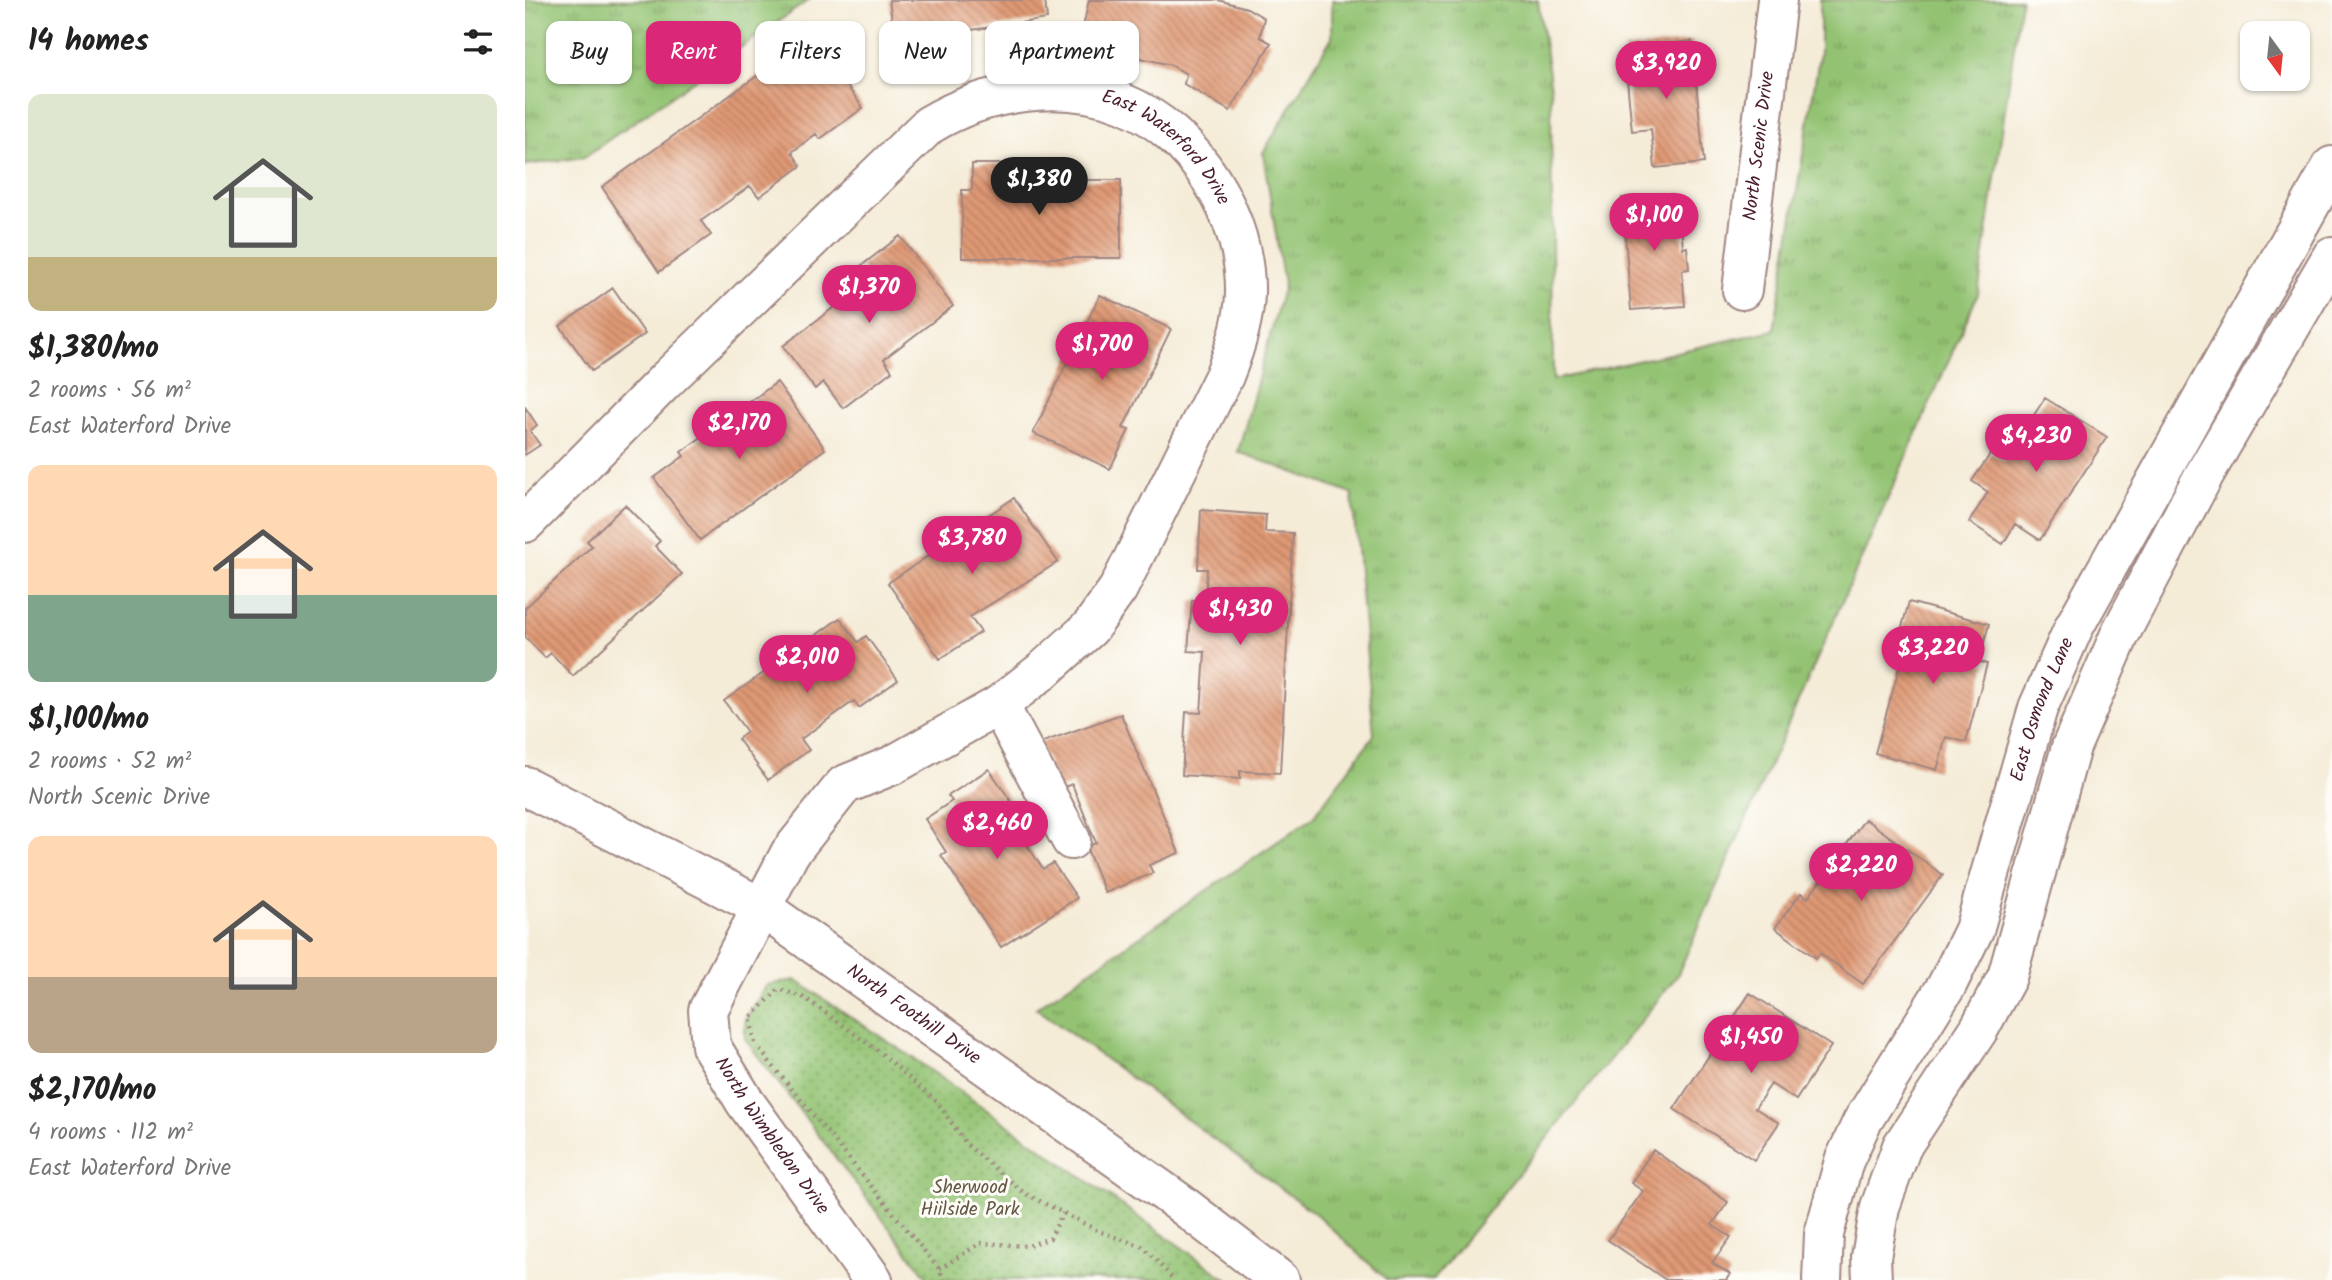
<!DOCTYPE html>
<meta charset="utf-8">
<style>
:root{--surface:#fff;--page:#f2f2f2;--text:#222;--muted:#767676;--accent:#db2777}
body{margin:0;font-family:Kalam,sans-serif;background:var(--page);color:var(--text);height:100vh;display:flex;flex-direction:column;font-size:26px;white-space:nowrap}
*{box-sizing:border-box;margin:0}
p{font-size:23px;color:var(--muted)}
.icon{flex:none;width:38px;height:38px;fill:none;stroke:currentColor;stroke-width:2;stroke-linecap:round;stroke-linejoin:round}
.map{position:relative;flex:1;overflow:hidden}
.details{display:flex;flex-direction:column;background:var(--surface);width:525px}
.details>*{flex:none}
.top-card{position:absolute;left:21px;top:21px;width:665px;height:63px;display:flex;gap:14px}
.needle{width:46px;rotate:165deg}
.controls{position:absolute;left:1715px;top:21px;display:grid;gap:14px}
.controls a{display:grid;place-items:center;width:70px;height:70px;border-radius:14px;background:var(--surface);box-shadow:0 2px 5px #0004;font-size:35px}
.price{position:absolute;translate:-50% -60px;padding:0 16px;border-radius:24px;background:var(--accent);color:#fff;font-size:23px;line-height:46px;filter:drop-shadow(0 2px 4px #0008)}
.price::after{content:'';position:absolute;left:50%;top:42px;width:21px;height:16px;margin-left:-10px;background:inherit;clip-path:polygon(0 0,100% 0,50% 100%)}
.price.active{background:#222;color:#fff}
ul{padding:0;list-style:none}
li{display:grid;align-content:center;gap:14px;height:371px;padding:0 28px}
li span{display:grid;place-items:center;height:217px;border-radius:14px;color:#555}
li>.icon{margin-inline-start:auto}
span .icon{width:126px;height:126px;fill:#fffc;stroke-width:1}
li b{font-size:30px}
h2{display:flex;justify-content:space-between;align-items:center;height:84px;padding:0 28px;font-size:30px}
.pill{padding:0 24px;border-radius:14px;background:var(--surface);box-shadow:0 2px 5px #0004;font-size:24px;line-height:63px}
.pill.active{background:var(--accent);color:#fff}
main{display:flex;flex:1;min-height:0}
.map>svg:first-child{display:block}
.grass{fill:url(#grass-tufts);stroke:#6e714e;stroke-width:2}
.park{fill:url(#park-dots);stroke:#6e714e;stroke-width:2}
.building{fill:url(#building-back-hatch)}
.lines{fill:none;stroke-linecap:round;stroke-linejoin:round}
.minor-casing{stroke:#a08682;stroke-width:42}
.path{stroke:#a08682;stroke-width:4.5;stroke-dasharray:2 5;stroke-linecap:butt}
.minor{stroke:#fff;stroke-width:38}
.labels{text-anchor:middle;dominant-baseline:central;stroke-width:6;stroke-linejoin:round;paint-order:stroke}
.street-label{font-size:19px;fill:#4a1f2b;stroke:#fdfcf7}
.park-label{font-size:19px;fill:#645844;stroke:#fdfcf7}
</style>
<main>
<section class="details">
<h2>14 homes<svg class="icon" aria-label="filters" viewBox="0 0 24 24"><path d="M4 7h16M4 17h16"/><circle cx="9" cy="7" r="2"/><circle cx="15" cy="17" r="2"/></svg></h2>
<ul>
<li><span style="background:linear-gradient(#dfe7d0 75%,#c2b280 0)"><svg class="icon" aria-label="home" viewBox="0 0 24 24"><path d="M3 11l9-7 9 7M6 9v11h12V9"/></svg></span><div><b>$1,380/mo</b><p>2 rooms · 56 m²</p><p>East Waterford Drive</p></div></li>
<li><span style="background:linear-gradient(#ffd9b3 60%,#7fa58c 0)"><svg class="icon" aria-label="home" viewBox="0 0 24 24"><path d="M3 11l9-7 9 7M6 9v11h12V9"/></svg></span><div><b>$1,100/mo</b><p>2 rooms · 52 m²</p><p>North Scenic Drive</p></div></li>
<li><span style="background:linear-gradient(#ffd9b3 65%,#b9a48a 0)"><svg class="icon" aria-label="home" viewBox="0 0 24 24"><path d="M3 11l9-7 9 7M6 9v11h12V9"/></svg></span><div><b>$2,170/mo</b><p>4 rooms · 112 m²</p><p>East Waterford Drive</p></div></li>
</ul>
</section>
<div class="map">
<svg width="1807" height="1280" viewBox="0 0 1807 1280">
<defs>
<pattern id="grass-tufts" width="24" height="20" patternUnits="userSpaceOnUse" patternTransform="scale(1.75)"><rect width="24" height="20" fill="#93c372"/><path d="M3 7l-1-3M5 7V3M7 7l1-3M15 17l-1-3M17 17v-4M19 17l1-3" fill="none" stroke="#7a9e5e"/></pattern>
<pattern id="park-dots" width="8" height="8" patternUnits="userSpaceOnUse" patternTransform="scale(1.75)"><rect width="8" height="8" fill="#93c372"/><path d="M2 2h.1M6 6h.1" fill="none" stroke="#7a9e5e" stroke-width="1.8" stroke-linecap="round"/></pattern>
<pattern id="building-back-hatch" width="6" height="6" patternUnits="userSpaceOnUse" patternTransform="scale(1.75)"><rect width="6" height="6" fill="#df9975"/><path d="M-1 5l2 2M0 0l6 6M5-1l2 2" fill="none" stroke="#b77c60"/></pattern>
</defs>
<rect width="100%" height="100%" fill="#fdfcf7"/>
<filter id="ink" filterUnits="userSpaceOnUse"><feTurbulence type="fractalNoise" baseFrequency=".0143" numOctaves="2"/><feDisplacementMap in="SourceGraphic" scale="14" xChannelSelector="R" yChannelSelector="G"/><feConvolveMatrix kernelMatrix="1 2 1 2 8 2 1 2 1" color-interpolation-filters="sRGB"/></filter>
<filter id="wash" filterUnits="userSpaceOnUse"><feTurbulence type="fractalNoise" baseFrequency=".00686" numOctaves="4" result="noise"/><feDisplacementMap in="SourceGraphic" scale="28" xChannelSelector="R" yChannelSelector="G"/><feGaussianBlur stdDeviation="1.57" result="paint"/><feColorMatrix in="noise" values="0 0 0 0 0 0 0 0 0 0 0 0 0 0 0 0 0 1.4 0 .05"/><feComposite in="paint" operator="in"/></filter>
<g filter="url(#wash)">
<rect width="100%" height="100%" fill="#f5ecd8"/>
<path class="grass" d="M 0,0 L 284,0 L 59,157 L 0,165 Z
M 807,0 L 1013,0 L 1026,88 L 1028,380 L 1249,330 L 1295,52 L 1295,0 L 1496,0 L 1453,294 L 1152,976 L 908,1280 L 862,1280 L 792,1215 L 511,1008 L 788,817 L 849,735 L 827,494 L 713,452 L 759,285 L 738,153 L 807,37 Z"/>
<path class="park" d="M 270,980 L 388,1058 L 703,1280 L 404,1280 L 220,1039 L 220,1019 L 242,985 Z"/>
<g id="blocks">
<path class="building" d="M 364,0 L 520,0 L 522,19 L 370,41 Z
M 564,0 L 693,0 L 722,8 L 739,18 L 735,37 L 746,43 L 705,111 L 659,84 L 661,74 L 646,65 L 590,52 L 557,32 Z
M 1167,41 L 1179,163 L 1130,168 L 1126,129 L 1107,131 L 1099,49 Z
M 292,44 L 338,108 L 295,139 L 291,134 L 267,152 L 276,166 L 234,197 L 225,186 L 176,221 L 186,235 L 134,272 L 77,187 L 271,48 L 276,55 Z
M 447,164 L 493,164 L 493,184 L 555,184 L 555,180 L 596,180 L 596,258 L 437,258 L 437,190 L 447,190 Z
M 1147,194 L 1150,224 L 1156,224 L 1158,248 L 1162,247 L 1164,269 L 1157,270 L 1160,306 L 1106,310 L 1097,198 Z
M 375,236 L 428,306 L 359,359 L 367,371 L 318,408 L 298,382 L 290,389 L 258,346 L 346,279 L 336,266 Z
M 88,288 L 120,334 L 67,371 L 35,326 Z
M 575,295 L 646,329 L 598,428 L 604,430 L 585,469 L 508,433 Z
M 252,382 L 300,449 L 175,540 L 129,478 L 159,456 L 156,452 Z
M 1520,398 L 1582,437 L 1515,540 L 1490,524 L 1478,544 L 1444,522 L 1463,492 L 1447,481 L 1466,453 L 1479,461 Z
M 0,407 L 12,425 L 5,431 L 15,445 L 0,455 Z
M 489,498 L 533,562 L 445,617 L 456,632 L 415,659 L 363,583 Z
M 100,505 L 135,541 L 130,546 L 157,574 L 48,676 L 26,653 L 20,658 L 0,637 L 0,608 L 67,546 L 62,541 Z
M 676,510 L 741,515 L 740,532 L 768,533 L 755,773 L 715,771 L 715,779 L 657,775 L 661,712 L 676,713 L 680,652 L 663,651 L 667,600 L 680,601 L 682,569 L 673,569 Z
M 1384,602 L 1464,624 L 1454,662 L 1462,664 L 1441,742 L 1421,737 L 1412,770 L 1350,753 L 1381,644 L 1373,641 Z
M 315,618 L 333,642 L 341,636 L 373,680 L 334,708 L 329,701 L 276,739 L 284,750 L 243,780 L 213,739 L 222,732 L 199,701 Z
M 596,714 L 654,853 L 624,865 L 628,873 L 580,893 L 561,847 L 571,843 L 547,784 L 534,789 L 515,743 Z
M 464,769 L 492,810 L 483,816 L 518,869 L 528,863 L 552,898 L 476,947 L 416,855 L 421,852 L 400,819 L 427,801 L 423,796 Z
M 1340,819 L 1418,875 L 1338,984 L 1295,953 L 1291,958 L 1250,928 L 1276,893 L 1283,898 Z
M 1225,993 L 1306,1046 L 1271,1100 L 1246,1084 L 1230,1108 L 1254,1123 L 1229,1160 L 1149,1109 Z
M 1128,1150 L 1203,1202 L 1187,1225 L 1206,1237 L 1187,1263 L 1205,1274 L 1201,1280 L 1141,1280 L 1083,1240 L 1118,1191 L 1106,1183 Z"/>
</g>
</g>
<g filter="url(#ink)">
<use href="#blocks" fill-opacity="0" stroke="#a08682" stroke-width="2"/>
<g class="lines">
<defs>
<g id="minor">
<path id="s1" d="M 1217,290 L 1252,0"/>
<path id="s2" d="M 0,523 L 140,381 L 404,125 C 460,91 535,79 598,103 C 670,132 722,218 720,294 C 719,322 710,349 699,376 L 593,589 L 565,628 L 516,672 L 474,705 L 368,765 L 319,785 L 265,853 L 183,1010 L 186,1046 L 220,1102 L 348,1280"/>
<path d="M 474,705 L 546,840"/>
<path id="s3" d="M 0,786 L 236,907 L 655,1203 L 755,1280"/>
<path id="s4" d="M 1297,1280 L 1299,1234 L 1319,1161 L 1337,1122 L 1422,985 L 1449,930 L 1513,708 L 1549,627 L 1807,166"/>
<path d="M 1347,1280 L 1346,1257 L 1355,1207 L 1377,1146 L 1454,1029 L 1482,977 L 1546,747 L 1596,632 L 1679,475 L 1807,256"/>
</g>
</defs>
<use href="#minor" class="minor-casing"/>
<path class="path" d="M 230,1043 L 225,1018 L 254,989 L 280,998 L 356,1053 L 413,1103 L 441,1144 L 499,1193 L 576,1232 L 619,1247 L 649,1280
M 235,1050 L 414,1269 L 419,1280
M 414,1269 L 456,1243 L 503,1246 L 525,1238 L 538,1213"/>
<use href="#minor" class="minor"/>
</g>
</g>
<g class="labels">
<g class="street-label">
<text stroke="none"><textPath href="#s1" startOffset="145">North Scenic Drive</textPath></text>
<text stroke="none"><textPath href="#s2" startOffset="831">East Waterford Drive</textPath></text>
<text stroke="none"><textPath href="#s4" startOffset="618">East Osmond Lane</textPath></text>
<text stroke="none"><textPath href="#s3" startOffset="452">North Foothill Drive</textPath></text>
<text stroke="none"><textPath href="#s2" startOffset="2082">North Wimbledon Drive</textPath></text>
</g>
<g class="park-label">
<text x="445" y="1188">Sherwood<tspan x="445" dy="22">Hiilside Park</tspan></text>
</g>
</g>
</svg>
<div class="controls">
<a><svg class="needle" viewBox="-14 -14 28 28"><path d="M0-13l5 13h-10z" fill="#e53935"/><path d="M0 13l5-13h-10z" fill="#767676"/></svg></a>
</div>
<b class="price" style="left:1141px;top:101px">$3,920</b>
<b class="price active" style="left:514px;top:217px">$1,380</b>
<b class="price" style="left:1129px;top:253px">$1,100</b>
<b class="price" style="left:344px;top:325px">$1,370</b>
<b class="price" style="left:577px;top:382px">$1,700</b>
<b class="price" style="left:214px;top:461px">$2,170</b>
<b class="price" style="left:1511px;top:474px">$4,230</b>
<b class="price" style="left:447px;top:576px">$3,780</b>
<b class="price" style="left:715px;top:647px">$1,430</b>
<b class="price" style="left:1408px;top:686px">$3,220</b>
<b class="price" style="left:282px;top:695px">$2,010</b>
<b class="price" style="left:472px;top:861px">$2,460</b>
<b class="price" style="left:1336px;top:903px">$2,220</b>
<b class="price" style="left:1226px;top:1075px">$1,450</b>
<div class="top-card">
<a class="pill">Buy</a>
<a class="pill active">Rent</a>
<a class="pill">Filters</a>
<a class="pill">New</a>
<a class="pill">Apartment</a>
</div>
</div>
</main>
